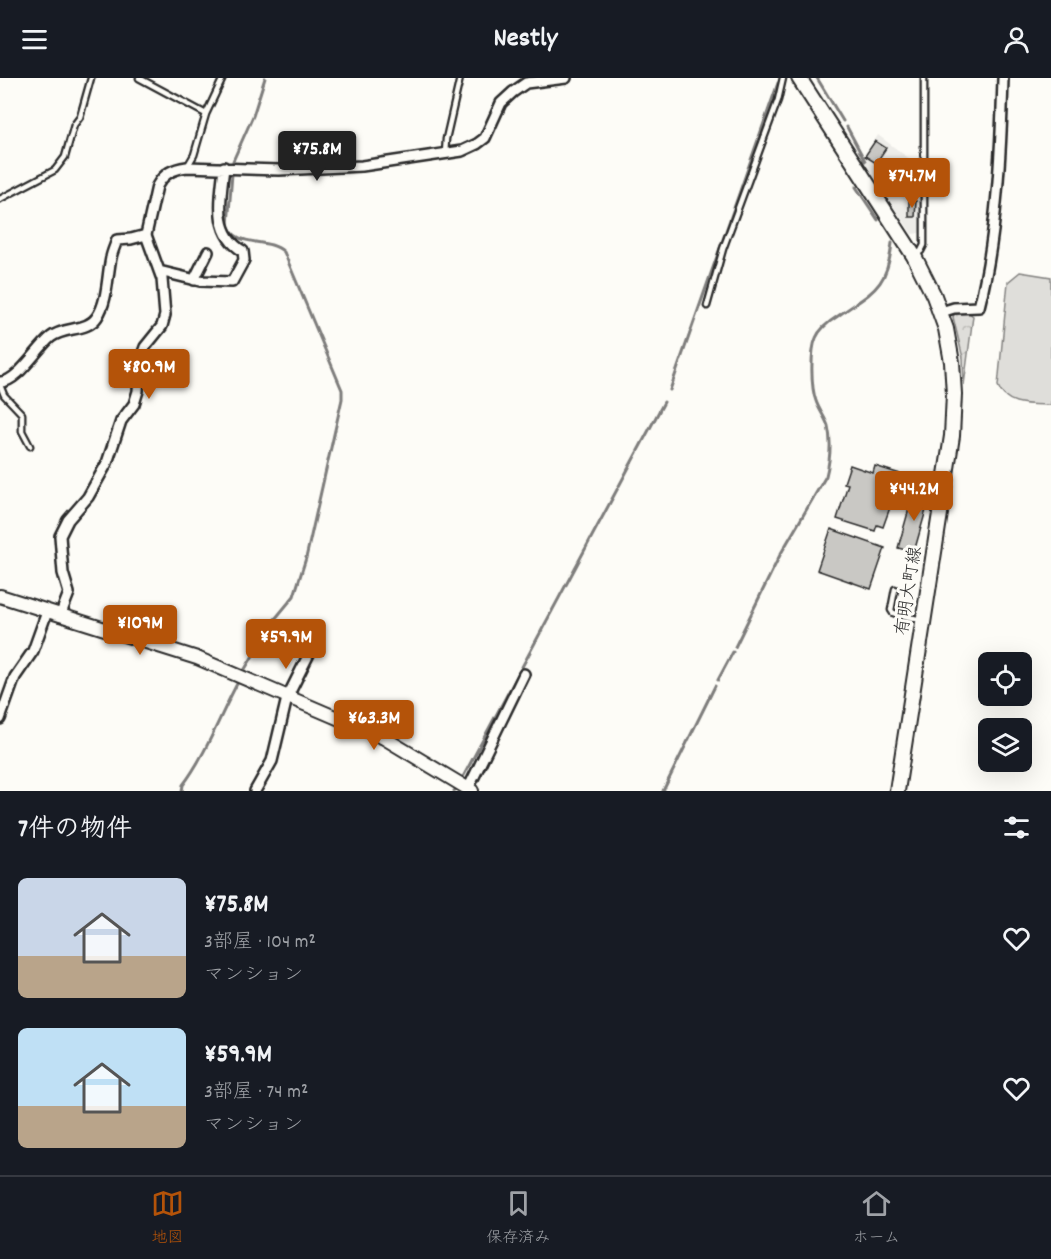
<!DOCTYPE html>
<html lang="ja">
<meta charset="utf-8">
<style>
:root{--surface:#171b24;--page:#20242c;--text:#f1f3f6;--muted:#9ea1a6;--line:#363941;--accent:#b45309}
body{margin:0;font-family:Dekko,"Klee One",sans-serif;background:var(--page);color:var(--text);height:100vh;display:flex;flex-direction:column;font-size:22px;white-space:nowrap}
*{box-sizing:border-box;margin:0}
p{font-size:20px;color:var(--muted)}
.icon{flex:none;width:33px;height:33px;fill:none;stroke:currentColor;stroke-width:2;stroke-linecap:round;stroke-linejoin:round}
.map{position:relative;height:713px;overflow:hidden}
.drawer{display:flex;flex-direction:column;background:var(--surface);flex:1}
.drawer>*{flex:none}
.fabs{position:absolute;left:978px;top:574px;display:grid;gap:12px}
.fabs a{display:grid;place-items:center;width:54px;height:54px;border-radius:9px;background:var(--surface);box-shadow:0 6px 24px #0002;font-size:30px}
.price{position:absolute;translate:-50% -51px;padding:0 14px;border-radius:6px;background:var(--accent);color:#fff;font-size:20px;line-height:39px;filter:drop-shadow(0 2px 3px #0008)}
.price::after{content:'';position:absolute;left:50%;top:36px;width:18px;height:14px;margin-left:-9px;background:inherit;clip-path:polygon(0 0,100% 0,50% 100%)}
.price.on{background:#222;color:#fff}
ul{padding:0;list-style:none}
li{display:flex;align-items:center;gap:18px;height:150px;padding:0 18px}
li span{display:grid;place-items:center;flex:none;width:168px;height:120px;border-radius:9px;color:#555}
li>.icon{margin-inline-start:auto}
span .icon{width:72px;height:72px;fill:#fffc;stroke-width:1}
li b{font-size:26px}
h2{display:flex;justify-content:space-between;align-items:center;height:72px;padding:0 18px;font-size:26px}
header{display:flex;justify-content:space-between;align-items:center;height:78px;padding:0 18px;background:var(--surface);font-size:27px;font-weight:700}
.dock{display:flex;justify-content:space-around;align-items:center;height:84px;border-top:2px solid var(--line);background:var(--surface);font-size:16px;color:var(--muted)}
.dock a{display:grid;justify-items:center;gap:3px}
.dock .on{color:var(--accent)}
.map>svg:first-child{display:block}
.built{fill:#edece8}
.grass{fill:#dfdeda;stroke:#858482;stroke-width:1.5}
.park{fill:url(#park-crowns);stroke:#858482;stroke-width:1.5}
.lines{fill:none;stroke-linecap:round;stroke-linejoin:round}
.stream{stroke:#7e7d7b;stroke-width:3}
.building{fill:#c9c8c4;stroke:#2b2b2b;stroke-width:1.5}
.service-casing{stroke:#2b2b2b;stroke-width:9}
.minor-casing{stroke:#2b2b2b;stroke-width:14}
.tertiary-casing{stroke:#2b2b2b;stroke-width:16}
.secondary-casing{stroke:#2b2b2b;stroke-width:18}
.service{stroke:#fdfcf7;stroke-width:4.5}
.minor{stroke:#fdfcf7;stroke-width:9}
.tertiary{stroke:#fdfcf7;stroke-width:12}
.secondary{stroke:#fdfcf7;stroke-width:14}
.labels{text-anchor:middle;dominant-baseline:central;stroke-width:6;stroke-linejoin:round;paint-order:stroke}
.street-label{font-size:18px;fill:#2b2b2b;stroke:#fdfcf7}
</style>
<header><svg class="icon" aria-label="menu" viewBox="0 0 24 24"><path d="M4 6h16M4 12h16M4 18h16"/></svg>Nestly<svg class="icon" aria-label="person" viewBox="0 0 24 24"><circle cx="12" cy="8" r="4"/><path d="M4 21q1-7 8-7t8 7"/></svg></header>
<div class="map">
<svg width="1051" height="713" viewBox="0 0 1051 713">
<defs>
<pattern id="park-crowns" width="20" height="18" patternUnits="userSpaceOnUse" patternTransform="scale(1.5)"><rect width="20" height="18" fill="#dfdeda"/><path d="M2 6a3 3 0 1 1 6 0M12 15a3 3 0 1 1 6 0" fill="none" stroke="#c0bfbb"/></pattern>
</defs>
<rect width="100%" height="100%" fill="#fdfcf7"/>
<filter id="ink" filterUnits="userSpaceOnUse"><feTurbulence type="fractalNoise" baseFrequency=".0167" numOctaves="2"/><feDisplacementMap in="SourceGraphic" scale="12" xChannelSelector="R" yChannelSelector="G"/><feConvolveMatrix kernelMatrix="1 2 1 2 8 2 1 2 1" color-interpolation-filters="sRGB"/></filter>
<g filter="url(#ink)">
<path class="built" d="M 878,57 L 911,82 L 921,86 L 920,103 L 905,97 L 900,109 L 920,117 L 920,155 L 912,156 L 865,85 L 867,83 L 865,78 Z"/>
<path class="grass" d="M 1020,194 L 1051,199 L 1051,327 C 1032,326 1006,329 998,308 L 1008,204 Z"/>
<path class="park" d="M 969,235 L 973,238 L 964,307 L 963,280 L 953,239 L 954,236 Z"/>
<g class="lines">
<path class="stream" d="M 817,0 L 843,43
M 847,49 L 865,83
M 856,109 L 878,142
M 670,312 L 778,5
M 735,569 L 780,477 L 826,398 C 830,382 832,365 828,348 C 825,339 819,332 816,323 C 811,310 810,274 816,260 C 820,250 830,243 838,238 C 873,213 887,211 892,165
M 242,596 L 275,541 L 294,518 L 306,480 L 342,321 L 342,312 L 284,174 C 267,158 236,171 228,147 L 233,83 L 253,38 L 265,0
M 718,602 L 733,574
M 463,699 L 664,324
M 182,713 L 183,707 C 207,675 220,637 239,602
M 454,713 L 455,712
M 663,713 L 715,608"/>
</g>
<path class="building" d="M 875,63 L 886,70 L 876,85 L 865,78 Z
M 909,123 L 916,123 L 915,139 L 909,139 Z
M 850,387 L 873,395 L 875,388 L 913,400 L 905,425 L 893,421 L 883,449 L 877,447 L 875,453 L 837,441 L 848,406 L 844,405 Z
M 914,413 L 930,418 L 914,474 L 898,470 Z
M 831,451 L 885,470 L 871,511 L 817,492 Z"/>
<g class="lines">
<defs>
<path id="service" d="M 139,0 L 206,36
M 445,76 L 446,61 L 460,0
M 187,89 L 194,77 L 206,36 L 223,0
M 0,121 L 55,92 L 65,79 L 74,47 L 80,39 L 91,0
M 916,177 L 921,173 L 924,167 L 924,0
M 707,228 L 723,171 L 778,22 L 783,0
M 0,307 L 4,317 L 22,336 L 22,353 L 30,368
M 895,511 L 891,532 L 893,535 L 921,542"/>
<path id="minor" d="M 159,193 L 200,203 L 232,204 L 244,182 L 243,173 C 212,155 221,119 224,89
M 194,202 L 208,174
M 941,234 L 954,230 L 979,229 C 997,158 1001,73 1003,0
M 0,304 C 17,305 38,269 51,259 C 65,248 87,254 97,239 C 108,223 107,198 111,180 C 112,174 115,168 117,162 L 131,161 L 146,157
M 60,538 L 69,515 L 63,495 L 60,458 L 68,442 L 88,419 L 107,385 L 121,343 L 134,326 L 138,313 L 140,283 L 145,269 L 162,248 L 165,237 L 162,201 L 146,157 L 157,108 C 164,95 173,91 187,89 L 279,92 L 362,88 L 462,73 L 477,66 L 485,60 L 501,25 L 513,14 L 526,5 L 566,0
M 0,641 L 15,599 L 33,573 L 47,534
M 468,711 L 524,596
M 255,713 L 272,683 L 287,620 L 309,576"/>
<path id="tertiary" d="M 0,518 L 197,580 L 384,660 L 472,713"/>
<path id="secondary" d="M 799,0 L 914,178 L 934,218 L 946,251 L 952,284 L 954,316 L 952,358 L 897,713"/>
</defs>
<use href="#service" class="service-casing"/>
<use href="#minor" class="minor-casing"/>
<use href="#tertiary" class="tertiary-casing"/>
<use href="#secondary" class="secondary-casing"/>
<use href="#service" class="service"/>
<use href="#minor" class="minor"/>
<use href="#tertiary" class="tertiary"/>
<use href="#secondary" class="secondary"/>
</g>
</g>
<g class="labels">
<g class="street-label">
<text transform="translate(910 513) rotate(-81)">有明大町線</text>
</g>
</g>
</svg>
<div class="fabs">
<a><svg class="icon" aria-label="locate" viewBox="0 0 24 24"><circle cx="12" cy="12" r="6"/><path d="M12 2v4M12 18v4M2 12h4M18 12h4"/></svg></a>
<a><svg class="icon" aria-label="layers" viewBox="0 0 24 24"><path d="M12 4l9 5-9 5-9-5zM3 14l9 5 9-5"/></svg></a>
</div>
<b class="price on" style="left:317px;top:104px">¥75.8M</b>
<b class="price" style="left:912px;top:131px">¥74.7M</b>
<b class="price" style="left:149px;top:322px">¥80.9M</b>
<b class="price" style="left:914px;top:444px">¥44.2M</b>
<b class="price" style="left:140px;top:578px">¥109M</b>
<b class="price" style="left:286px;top:592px">¥59.9M</b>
<b class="price" style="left:374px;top:673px">¥63.3M</b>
</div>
<section class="drawer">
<h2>7件の物件<svg class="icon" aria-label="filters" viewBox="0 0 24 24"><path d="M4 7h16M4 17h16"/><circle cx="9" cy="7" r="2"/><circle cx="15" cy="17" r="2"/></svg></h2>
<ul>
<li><span style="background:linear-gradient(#c9d6e8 65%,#b9a48a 0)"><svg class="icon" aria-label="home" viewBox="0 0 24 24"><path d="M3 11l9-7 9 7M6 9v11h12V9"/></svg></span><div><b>¥75.8M</b><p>3部屋 · 104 m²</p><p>マンション</p></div><svg class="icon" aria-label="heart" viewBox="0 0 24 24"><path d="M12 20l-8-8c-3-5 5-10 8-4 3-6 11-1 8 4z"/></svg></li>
<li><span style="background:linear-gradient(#bfe0f5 65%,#b9a48a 0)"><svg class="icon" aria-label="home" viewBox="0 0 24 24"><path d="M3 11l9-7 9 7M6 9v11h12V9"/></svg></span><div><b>¥59.9M</b><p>3部屋 · 74 m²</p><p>マンション</p></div><svg class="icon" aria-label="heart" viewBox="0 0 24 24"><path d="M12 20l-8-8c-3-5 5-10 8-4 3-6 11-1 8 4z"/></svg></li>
</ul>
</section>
<nav class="dock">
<a class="on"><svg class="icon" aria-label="map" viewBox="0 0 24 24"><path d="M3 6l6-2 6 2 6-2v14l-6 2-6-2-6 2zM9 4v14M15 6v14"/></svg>地図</a>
<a><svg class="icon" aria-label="saved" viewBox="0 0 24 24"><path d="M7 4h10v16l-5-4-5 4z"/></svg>保存済み</a>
<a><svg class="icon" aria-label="home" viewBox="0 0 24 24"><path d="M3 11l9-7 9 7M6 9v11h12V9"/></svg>ホーム</a>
</nav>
